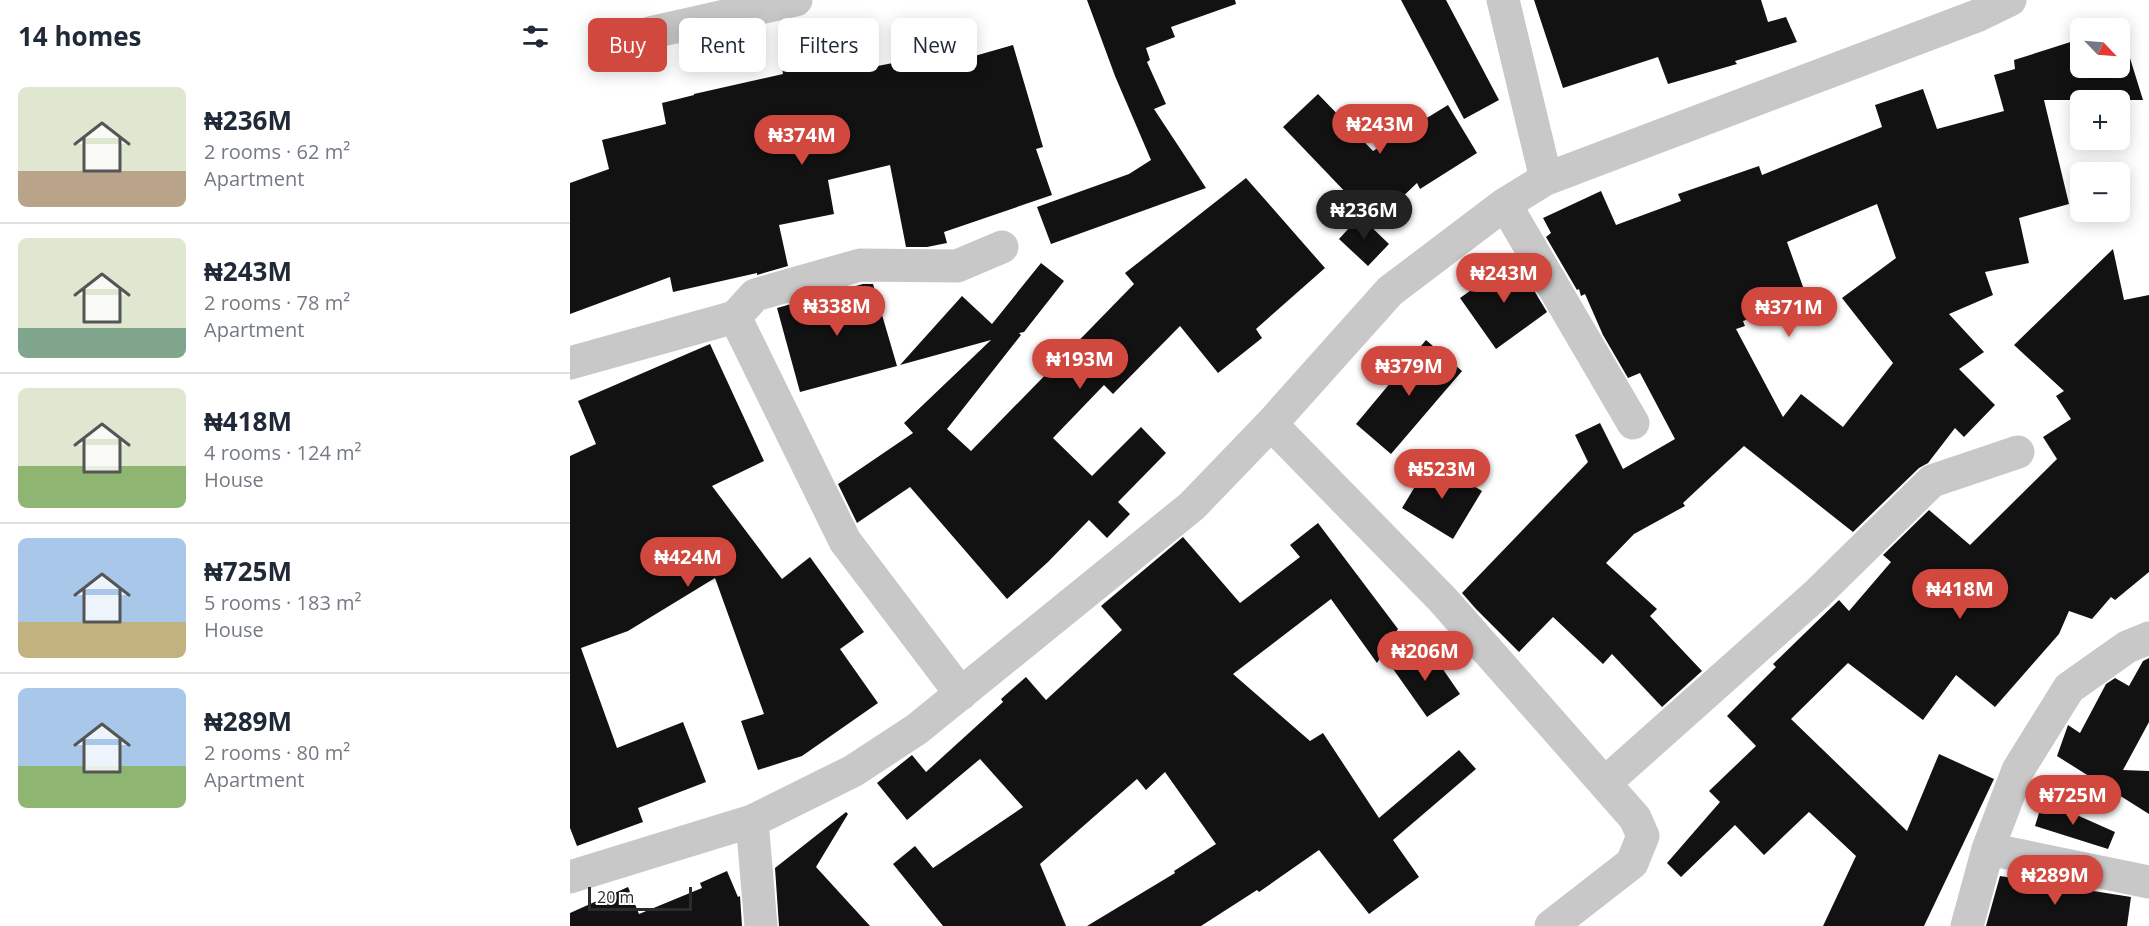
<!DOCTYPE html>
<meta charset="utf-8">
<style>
:root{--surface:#fff;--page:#f6f6f7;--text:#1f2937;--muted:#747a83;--line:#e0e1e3;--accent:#d1483f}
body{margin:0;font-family:"Open Sans",sans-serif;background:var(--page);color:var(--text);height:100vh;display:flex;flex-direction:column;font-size:22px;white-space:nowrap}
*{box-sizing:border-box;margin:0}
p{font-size:20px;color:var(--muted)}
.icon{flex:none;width:33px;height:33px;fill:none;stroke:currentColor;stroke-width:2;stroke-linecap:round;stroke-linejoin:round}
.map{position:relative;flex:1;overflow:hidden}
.drawer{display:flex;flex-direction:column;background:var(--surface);width:570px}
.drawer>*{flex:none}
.banner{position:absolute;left:18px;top:18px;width:570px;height:54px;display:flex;gap:12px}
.needle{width:39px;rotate:115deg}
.fabs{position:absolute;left:1500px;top:18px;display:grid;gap:12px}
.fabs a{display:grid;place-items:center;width:60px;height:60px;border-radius:9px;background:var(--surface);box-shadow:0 3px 15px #0003;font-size:30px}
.scale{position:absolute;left:18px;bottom:15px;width:104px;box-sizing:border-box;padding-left:6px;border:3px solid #2b2b2b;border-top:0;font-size:16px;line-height:21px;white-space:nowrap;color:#2b2b2b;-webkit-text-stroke:4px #fff;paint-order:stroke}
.price{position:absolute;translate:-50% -51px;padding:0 14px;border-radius:21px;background:var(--accent);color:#fff;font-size:20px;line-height:39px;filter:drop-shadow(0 2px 3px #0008)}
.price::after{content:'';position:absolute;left:50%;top:36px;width:18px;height:14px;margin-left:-9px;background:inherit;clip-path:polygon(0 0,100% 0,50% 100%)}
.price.on{background:#222;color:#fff}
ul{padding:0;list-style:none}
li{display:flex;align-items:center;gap:18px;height:150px;padding:0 18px}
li+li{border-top:2px solid var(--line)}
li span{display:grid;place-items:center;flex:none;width:168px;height:120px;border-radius:9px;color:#555}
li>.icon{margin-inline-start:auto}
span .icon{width:72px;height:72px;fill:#fffc;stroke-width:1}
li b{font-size:26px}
h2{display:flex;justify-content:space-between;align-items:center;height:72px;padding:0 18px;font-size:26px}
.pill{padding:0 21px;border-radius:9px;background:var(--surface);box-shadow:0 3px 15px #0003;font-size:21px;line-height:54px}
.pill.on{background:var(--accent);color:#fff}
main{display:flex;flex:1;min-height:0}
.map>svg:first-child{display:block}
.building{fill:#121212;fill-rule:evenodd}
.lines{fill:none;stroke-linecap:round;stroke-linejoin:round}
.minor{stroke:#c8c8c8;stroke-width:33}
</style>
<main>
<section class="drawer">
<h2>14 homes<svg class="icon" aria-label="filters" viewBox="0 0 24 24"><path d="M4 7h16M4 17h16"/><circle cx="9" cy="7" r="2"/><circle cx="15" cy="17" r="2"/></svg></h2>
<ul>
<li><span style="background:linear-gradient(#dfe7d0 70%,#b9a48a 0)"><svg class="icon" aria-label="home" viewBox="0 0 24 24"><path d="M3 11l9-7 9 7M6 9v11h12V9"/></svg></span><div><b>₦236M</b><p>2 rooms · 62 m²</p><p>Apartment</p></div></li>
<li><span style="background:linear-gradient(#dfe7d0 75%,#7fa58c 0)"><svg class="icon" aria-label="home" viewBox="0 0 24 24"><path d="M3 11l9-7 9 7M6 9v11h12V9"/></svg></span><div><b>₦243M</b><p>2 rooms · 78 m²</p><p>Apartment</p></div></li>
<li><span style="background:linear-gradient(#dfe7d0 65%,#8fb573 0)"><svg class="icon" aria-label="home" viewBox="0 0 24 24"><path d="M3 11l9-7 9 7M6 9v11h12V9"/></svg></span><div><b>₦418M</b><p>4 rooms · 124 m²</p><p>House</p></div></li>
<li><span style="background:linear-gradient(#a9c7e8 70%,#c2b280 0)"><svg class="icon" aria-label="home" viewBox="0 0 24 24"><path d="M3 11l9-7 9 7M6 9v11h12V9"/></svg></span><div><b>₦725M</b><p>5 rooms · 183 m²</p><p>House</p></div></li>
<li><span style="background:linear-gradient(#a9c7e8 65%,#8fb573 0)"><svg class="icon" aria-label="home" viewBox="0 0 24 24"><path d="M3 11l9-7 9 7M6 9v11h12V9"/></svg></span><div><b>₦289M</b><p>2 rooms · 80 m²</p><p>Apartment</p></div></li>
</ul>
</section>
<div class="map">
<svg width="1579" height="926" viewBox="0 0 1579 926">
<rect width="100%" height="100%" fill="#fff"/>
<path class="building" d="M 517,0 L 665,0 L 666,4 L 601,27 L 605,37 L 576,48 L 580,60 L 577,62 L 596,104 L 584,109 L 636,188 L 481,244 L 467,207 L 559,174 L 581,160 L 545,76 Z
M 831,0 L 876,0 L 929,100 L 894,119 Z
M 964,0 L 1191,0 L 1198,22 L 1216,17 L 1227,42 L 1165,61 L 1167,64 L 1098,84 L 1088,57 L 993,88 Z
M 1550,26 L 1573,100 L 1474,100 L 1499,204 L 1449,218 L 1459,263 L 1415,272 L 1423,295 L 1379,314 L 1414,352 L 1389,369 L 1425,405 L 1394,437 L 1385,428 L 1358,463 L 1349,468 L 1283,532 L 1174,446 L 1113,503 L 1115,506 L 1064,534 L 1036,563 L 1087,609 L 1080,616 L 1132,671 L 1092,707 L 1042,654 L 1033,664 L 983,617 L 949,652 L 906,609 L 892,593 L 1018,462 L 1005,435 L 1030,423 L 1053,469 L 1105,439 L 1070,373 L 1058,378 L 1033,335 L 1015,294 L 1011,296 L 1009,289 L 1007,290 L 976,237 L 981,233 L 973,218 L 1031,191 L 1046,225 L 1111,201 L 1108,194 L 1189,166 L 1192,175 L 1312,127 L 1305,105 L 1353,89 L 1367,129 L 1434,111 L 1424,75 L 1445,69 L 1444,60 L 1510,39 L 1510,68 L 1550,68 L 1550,28 L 1543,28 ZM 1307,204 L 1326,258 L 1272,298 L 1323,363 L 1273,427 L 1231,394 L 1213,417 L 1166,329 L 1175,326 L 1173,321 L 1237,298 L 1217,242 Z
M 398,40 L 401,57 L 443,45 L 473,147 L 466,149 L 482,195 L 374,232 L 377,243 L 357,247 L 336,247 L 320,165 L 258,180 L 264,214 L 209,225 L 218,266 L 187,275 L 187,273 L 103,292 L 100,277 L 0,314 L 0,183 L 39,169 L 32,140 L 96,124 L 92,103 L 124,95 L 124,94 L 213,74 L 212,68 L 292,48 L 297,68 L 370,54 L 369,45 Z
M 748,94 L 803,151 L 878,105 L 907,153 L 850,189 L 847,183 L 805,223 L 713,127 Z
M 676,178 L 755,268 L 686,329 L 692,338 L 648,373 L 610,326 L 543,394 L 534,385 L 483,438 L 522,476 L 571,427 L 596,453 L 548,502 L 560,514 L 537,538 L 519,520 L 478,562 L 437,599 L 340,487 L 287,523 L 268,484 L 343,433 L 334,423 L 421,340 L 330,365 L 392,296 L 422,324 L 471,263 L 494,281 L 454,332 L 449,333 L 451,335 L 377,429 L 401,451 L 564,284 L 555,273 Z
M 790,216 L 819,244 L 798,266 L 769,239 Z
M 1543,249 L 1554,300 L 1579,295 L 1579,572 L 1545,600 L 1541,597 L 1522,619 L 1499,611 L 1489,634 L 1425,707 L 1386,675 L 1353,720 L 1278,663 L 1221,719 L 1337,831 L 1369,754 L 1424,779 L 1354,926 L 1253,926 L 1286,856 L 1239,812 L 1194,855 L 1165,825 L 1111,877 L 1097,863 L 1150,802 L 1139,791 L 1186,746 L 1157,716 L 1206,667 L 1203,664 L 1269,600 L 1279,611 L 1321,562 L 1313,555 L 1359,510 L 1400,545 L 1487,459 L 1473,437 L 1501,419 L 1486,396 L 1494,391 L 1444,345 Z
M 945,259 L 977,312 L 926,349 L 890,298 Z
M 293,284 L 303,284 L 327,366 L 230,392 L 207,308 Z
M 856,340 L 892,371 L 821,454 L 786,424 Z
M 140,344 L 194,461 L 142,486 L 212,579 L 240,557 L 294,632 L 270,649 L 308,703 L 232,756 L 188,770 L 171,721 L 194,714 L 145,578 L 58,631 L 11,648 L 47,748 L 113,722 L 136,782 L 68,808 L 73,822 L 7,846 L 0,828 L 0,456 L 26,444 L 8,401 Z
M 861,460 L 912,491 L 883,539 L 832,508 Z
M 748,523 L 828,629 L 807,663 L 761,599 L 663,674 L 740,741 L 753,733 L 809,818 L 889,750 L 906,769 L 823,840 L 849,877 L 799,914 L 749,850 L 689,892 L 687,890 L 631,926 L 517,926 L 605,873 L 604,871 L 646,844 L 595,772 L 576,790 L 567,779 L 470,864 L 496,926 L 373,926 L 323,864 L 345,846 L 363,868 L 453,807 L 410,759 L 337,820 L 307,783 L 342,755 L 356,772 L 433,702 L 431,699 L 456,677 L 476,700 L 552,630 L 531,606 L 613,537 L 670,603 L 730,557 L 720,545 Z
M 841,646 L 858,669 L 868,662 L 890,694 L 857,717 L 821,666 Z
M 1579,658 L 1579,722 L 1553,770 L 1579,771 L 1579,814 L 1487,756 L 1498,725 L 1510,733 L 1536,684 L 1545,678 L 1559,686 L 1573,661 Z
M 1473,800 L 1545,832 L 1538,849 L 1465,826 Z
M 276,812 L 278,814 L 246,867 L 300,926 L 209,926 L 205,868 Z
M 157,871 L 168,897 L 170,896 L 172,926 L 0,926 L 0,913 L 58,887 L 69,914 L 132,888 L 130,883 Z
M 1430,876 L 1561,897 L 1557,926 L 1416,926 Z"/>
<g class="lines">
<path class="minor" d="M 933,0 L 976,179
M 79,33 L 226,0
M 935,204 L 1063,423
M 165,317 L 275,541 L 391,694
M 0,363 L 165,317 L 185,295 L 290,265 L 387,266 L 432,247
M 701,424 L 873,600 L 1065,818 L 1073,836 L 1062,863 L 981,926
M 1035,783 L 1247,594 L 1362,481 L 1448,452
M 182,821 L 191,926
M 1418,849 L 1579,882
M 0,877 L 182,821 L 283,771 L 347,729 L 622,506 L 701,424 L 820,291 L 935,204 L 976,179 L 1409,15 L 1440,0
M 1397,926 L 1418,849 L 1448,770 L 1499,688 L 1557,647 L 1579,638"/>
</g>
</svg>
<div class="fabs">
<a><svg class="needle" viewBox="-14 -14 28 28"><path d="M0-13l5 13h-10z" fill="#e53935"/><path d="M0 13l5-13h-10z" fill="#747a83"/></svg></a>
<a>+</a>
<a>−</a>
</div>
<div class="scale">20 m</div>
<b class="price" style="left:810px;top:155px">₦243M</b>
<b class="price" style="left:232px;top:166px">₦374M</b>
<b class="price on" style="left:794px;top:241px">₦236M</b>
<b class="price" style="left:934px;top:304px">₦243M</b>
<b class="price" style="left:267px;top:337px">₦338M</b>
<b class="price" style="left:1219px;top:338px">₦371M</b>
<b class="price" style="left:510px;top:390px">₦193M</b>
<b class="price" style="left:839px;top:397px">₦379M</b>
<b class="price" style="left:872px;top:500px">₦523M</b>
<b class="price" style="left:118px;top:588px">₦424M</b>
<b class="price" style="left:1390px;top:620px">₦418M</b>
<b class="price" style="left:855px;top:682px">₦206M</b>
<b class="price" style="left:1503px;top:826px">₦725M</b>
<b class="price" style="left:1485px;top:906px">₦289M</b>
<div class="banner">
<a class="pill on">Buy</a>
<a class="pill">Rent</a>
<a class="pill">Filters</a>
<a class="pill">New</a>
</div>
</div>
</main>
